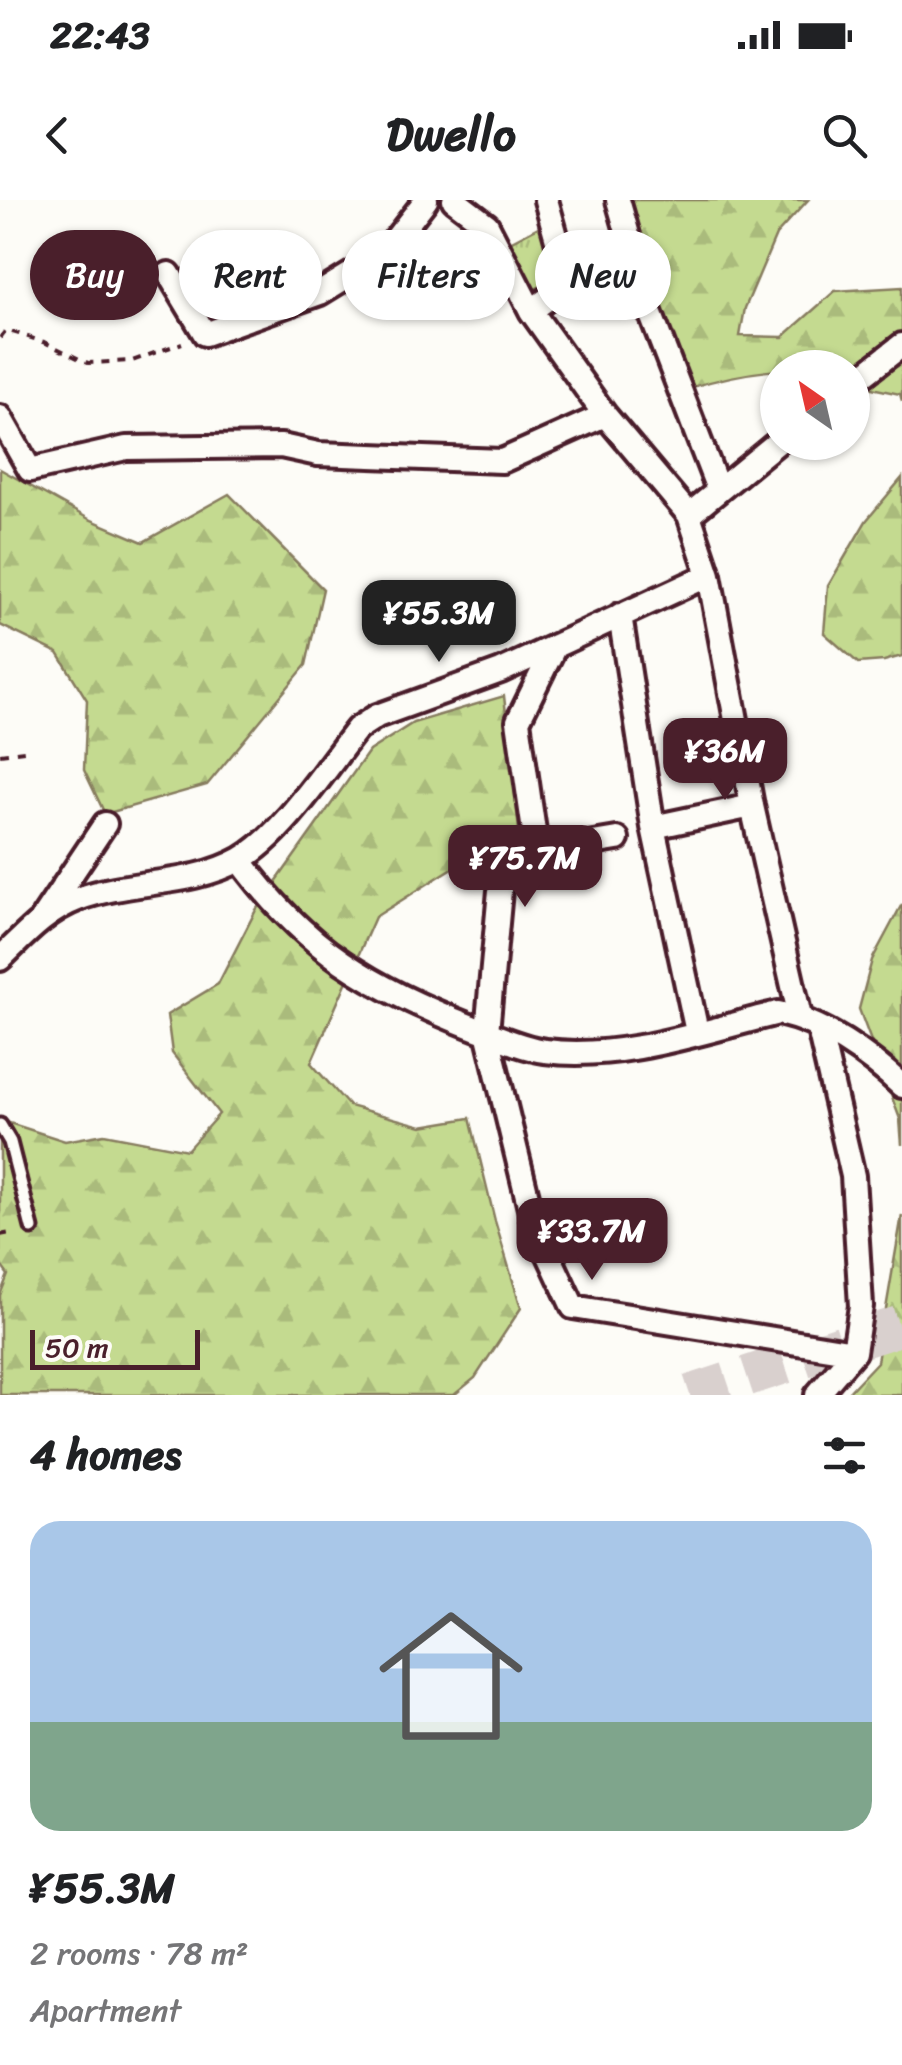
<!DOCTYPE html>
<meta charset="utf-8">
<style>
:root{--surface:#fff;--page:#f6f6f6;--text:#202124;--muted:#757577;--line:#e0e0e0;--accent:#4a1f2b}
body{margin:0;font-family:Sriracha,sans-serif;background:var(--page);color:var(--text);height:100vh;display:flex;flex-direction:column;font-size:38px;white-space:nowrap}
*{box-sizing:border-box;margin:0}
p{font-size:32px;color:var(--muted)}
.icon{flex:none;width:55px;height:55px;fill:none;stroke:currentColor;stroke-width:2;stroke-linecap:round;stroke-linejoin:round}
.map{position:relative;height:1195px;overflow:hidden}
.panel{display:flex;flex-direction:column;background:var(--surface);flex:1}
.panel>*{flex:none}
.hud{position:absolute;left:30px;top:30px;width:842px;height:90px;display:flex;gap:20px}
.needle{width:65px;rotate:326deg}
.tools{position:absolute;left:760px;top:150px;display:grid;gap:20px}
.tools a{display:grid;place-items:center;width:110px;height:110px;border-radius:50%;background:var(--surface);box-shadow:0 2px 8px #0004;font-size:50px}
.scale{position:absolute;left:30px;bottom:25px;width:170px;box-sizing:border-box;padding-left:10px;border:5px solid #4a1f2b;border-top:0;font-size:28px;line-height:35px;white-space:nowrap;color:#4a1f2b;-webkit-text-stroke:8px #fdfcf7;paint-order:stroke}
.price{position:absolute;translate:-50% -85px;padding:0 22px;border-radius:20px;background:var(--accent);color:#fff;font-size:32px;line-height:65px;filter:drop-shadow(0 2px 5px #0008)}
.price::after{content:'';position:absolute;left:50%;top:60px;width:30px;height:22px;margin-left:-15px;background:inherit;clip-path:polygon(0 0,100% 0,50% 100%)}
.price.selected{background:#222;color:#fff}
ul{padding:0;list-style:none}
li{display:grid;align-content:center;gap:20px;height:530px;padding:0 30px}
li+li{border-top:2px solid var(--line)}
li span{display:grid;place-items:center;height:310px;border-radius:30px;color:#555}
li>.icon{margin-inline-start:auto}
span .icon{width:180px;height:180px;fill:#fffc;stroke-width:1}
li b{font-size:42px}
h2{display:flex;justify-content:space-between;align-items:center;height:120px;padding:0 30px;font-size:42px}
.tag{padding:0 35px;border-radius:45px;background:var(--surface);box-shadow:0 2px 8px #0004;font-size:35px;line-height:90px}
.tag.selected{background:var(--accent);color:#fff}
.status{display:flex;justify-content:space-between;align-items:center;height:70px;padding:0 50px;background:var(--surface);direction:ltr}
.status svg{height:28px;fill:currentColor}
header{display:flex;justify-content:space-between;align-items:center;height:130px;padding:0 30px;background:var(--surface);font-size:45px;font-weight:800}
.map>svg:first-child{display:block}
.grass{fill:url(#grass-tufts);stroke:#877c5e;stroke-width:2.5}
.forest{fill:url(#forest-firs);stroke:#877c5e;stroke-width:2.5}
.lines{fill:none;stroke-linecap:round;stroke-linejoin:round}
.motorway-tunnel{stroke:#d9d0ce;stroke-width:40;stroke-dasharray:40 20;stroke-linecap:butt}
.service-casing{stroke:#4a1f2b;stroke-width:19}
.minor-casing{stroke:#4a1f2b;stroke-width:30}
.path{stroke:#4a1f2b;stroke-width:4;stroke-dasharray:8 8;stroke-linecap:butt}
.service{stroke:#fdfcf7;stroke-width:11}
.minor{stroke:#fdfcf7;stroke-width:22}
</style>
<div class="status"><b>22:43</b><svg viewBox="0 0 49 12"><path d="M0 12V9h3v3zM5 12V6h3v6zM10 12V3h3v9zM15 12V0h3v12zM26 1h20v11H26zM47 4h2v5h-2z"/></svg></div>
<header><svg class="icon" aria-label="back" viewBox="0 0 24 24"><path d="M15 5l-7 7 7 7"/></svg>Dwello<svg class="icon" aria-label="search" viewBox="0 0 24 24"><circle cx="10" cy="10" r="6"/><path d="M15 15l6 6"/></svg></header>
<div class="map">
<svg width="902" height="1195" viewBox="0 0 902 1195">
<defs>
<pattern id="grass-tufts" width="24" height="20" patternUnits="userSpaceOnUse" patternTransform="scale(2.5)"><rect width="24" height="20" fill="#c4da90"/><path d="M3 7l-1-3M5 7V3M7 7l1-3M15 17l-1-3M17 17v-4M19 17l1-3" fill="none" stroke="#aabb7c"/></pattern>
<pattern id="forest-firs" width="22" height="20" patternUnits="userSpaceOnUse" patternTransform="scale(2.5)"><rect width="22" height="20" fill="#c4da90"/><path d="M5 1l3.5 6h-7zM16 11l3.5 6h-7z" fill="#aabb7c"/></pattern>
</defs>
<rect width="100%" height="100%" fill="#fdfcf7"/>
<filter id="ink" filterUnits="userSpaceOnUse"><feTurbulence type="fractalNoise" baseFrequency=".01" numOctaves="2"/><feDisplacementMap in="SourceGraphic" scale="20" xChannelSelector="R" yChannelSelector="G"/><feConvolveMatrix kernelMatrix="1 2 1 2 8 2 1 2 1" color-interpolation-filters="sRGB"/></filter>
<g filter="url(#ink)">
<path class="grass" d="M 544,24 L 558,77 L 531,91 L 506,44 Z"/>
<path class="forest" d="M 629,0 L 808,0 L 776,35 L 745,108 L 740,136 L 783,137 L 835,91 L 902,87 L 902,201 L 900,194 L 853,184 L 852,168 C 790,168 749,169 689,188 L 644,61 Z
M 0,269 L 89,319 L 143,342 L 229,294 L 323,389 L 306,465 L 207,585 L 105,614 L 84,570 L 87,500 L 58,453 L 0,425 Z
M 902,278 L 902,456 L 884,461 L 858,463 L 824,433 L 828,386 L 866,321 Z
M 504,496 L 520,639 L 472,656 L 375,717 L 311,863 L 349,906 L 422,926 L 470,918 L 495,1021 L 521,1108 L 475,1178 L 454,1195 L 0,1195 L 0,1095 L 8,1075 L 0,1064 L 0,920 L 65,941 L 104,934 L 187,950 L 219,914 L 172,853 L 167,815 L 218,784 L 256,710 L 369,551 L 413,523 Z
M 902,704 L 902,945 L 900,919 L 859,809 L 872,760 Z
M 902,1015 L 902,1195 L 846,1195 L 877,1162 Z"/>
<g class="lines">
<path class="motorway-tunnel" d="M 690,1195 L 902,1125"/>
<defs>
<path id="service" d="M 0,925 L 10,942 L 32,1028"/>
<path id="minor" d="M 454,0 L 487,25 L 531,111 L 605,215 L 689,315 L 709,375 L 752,606 L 800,817
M 618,0 L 650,112 L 718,289
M 169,74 L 205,134 L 320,93 L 384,54 L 426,0
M 531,111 L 569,83 L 546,0
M 852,184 L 902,145
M 0,217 L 30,270 L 126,248 L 281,246 L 318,254 L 502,261 L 605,215
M 689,315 L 778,242
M 620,415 L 653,627 L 697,832
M 653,627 L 752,606
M 617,639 L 503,658 L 487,832 L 533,1021 L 573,1107 L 854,1152
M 537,652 L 518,521 L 555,446
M 240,660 C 306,750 369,786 472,827 C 494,835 521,848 545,851 C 622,861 704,831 778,813 C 823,822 869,855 902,886
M 43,717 L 105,624
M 0,759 C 24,736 46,711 78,699 C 131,679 191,687 241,659 C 283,635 326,568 357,529 L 377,516 L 501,471 L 709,375
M 817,1195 L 854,1152 L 861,1106 L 853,976 L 819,829"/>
</defs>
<use href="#service" class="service-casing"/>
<use href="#minor" class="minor-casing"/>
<path class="path" d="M 0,138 L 6,130 L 44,142 L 88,163 L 132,161 L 182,143
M 0,554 L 24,551
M 0,1035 L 15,1032"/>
<use href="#service" class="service"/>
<use href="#minor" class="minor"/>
</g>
</g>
</svg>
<div class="tools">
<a><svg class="needle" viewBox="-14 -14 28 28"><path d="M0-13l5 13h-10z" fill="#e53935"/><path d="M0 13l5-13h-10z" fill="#757577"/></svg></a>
</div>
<div class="scale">50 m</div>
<b class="price selected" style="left:439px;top:465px">¥55.3M</b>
<b class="price" style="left:725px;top:603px">¥36M</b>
<b class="price" style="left:525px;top:710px">¥75.7M</b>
<b class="price" style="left:592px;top:1083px">¥33.7M</b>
<div class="hud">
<a class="tag selected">Buy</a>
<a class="tag">Rent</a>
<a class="tag">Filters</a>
<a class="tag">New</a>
</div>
</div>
<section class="panel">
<h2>4 homes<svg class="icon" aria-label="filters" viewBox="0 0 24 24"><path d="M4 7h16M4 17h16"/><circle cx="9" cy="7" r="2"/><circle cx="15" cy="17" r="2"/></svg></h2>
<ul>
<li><span style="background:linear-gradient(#a9c7e8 65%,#7fa58c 0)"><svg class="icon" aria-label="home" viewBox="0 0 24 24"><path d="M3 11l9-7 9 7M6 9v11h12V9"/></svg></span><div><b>¥55.3M</b><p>2 rooms · 78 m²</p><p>Apartment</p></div></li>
</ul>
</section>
